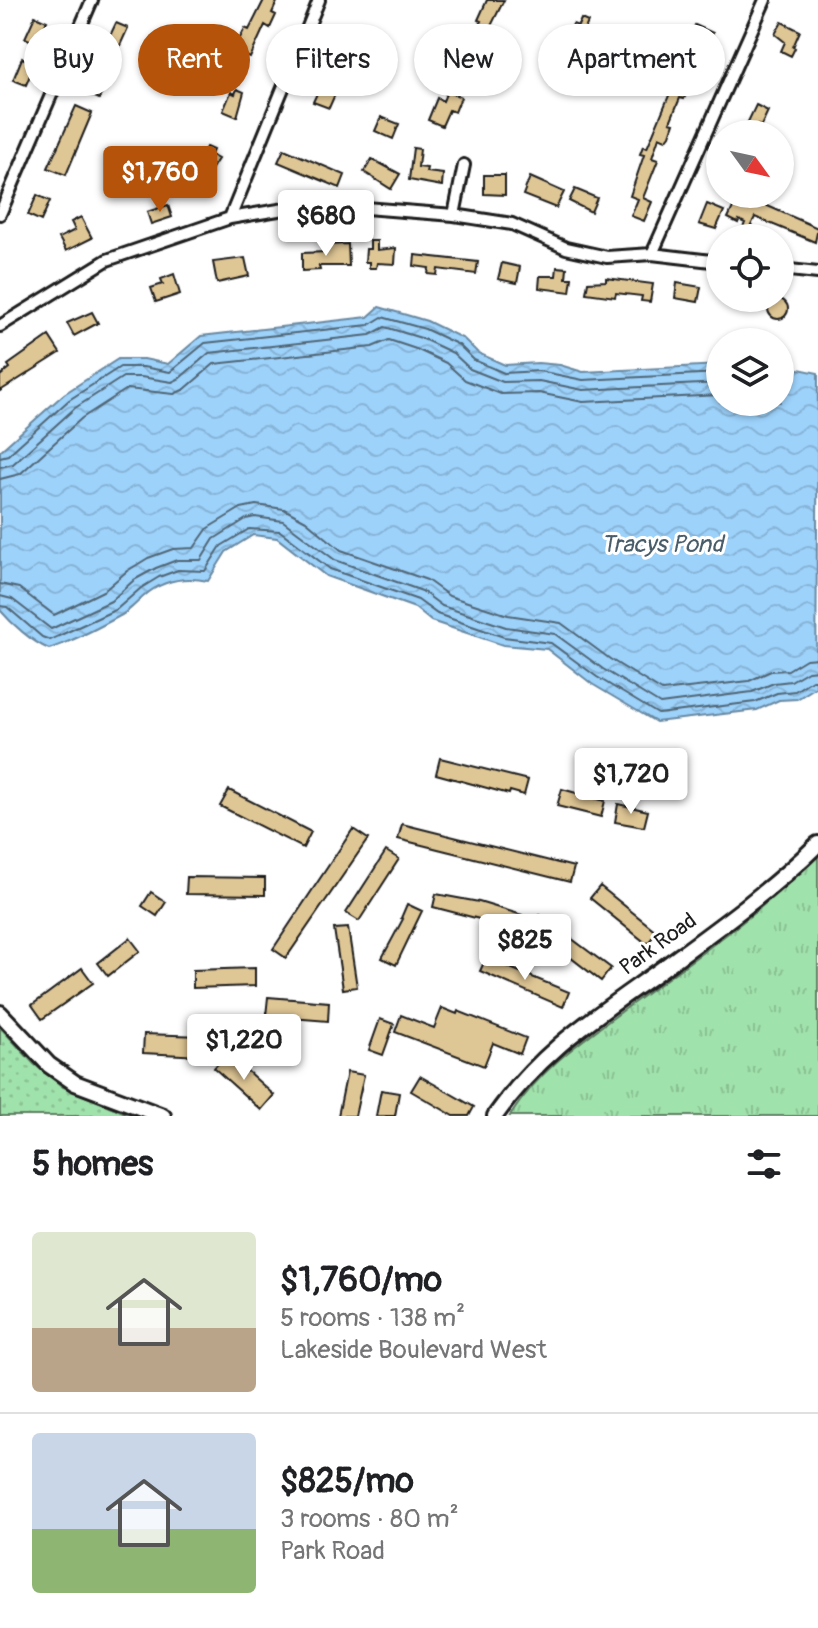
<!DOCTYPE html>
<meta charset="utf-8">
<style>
:root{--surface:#fff;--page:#f2f2f2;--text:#202124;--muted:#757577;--line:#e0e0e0;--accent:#b45309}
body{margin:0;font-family:Pangolin,sans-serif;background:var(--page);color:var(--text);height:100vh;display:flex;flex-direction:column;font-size:30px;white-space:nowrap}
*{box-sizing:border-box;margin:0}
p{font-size:26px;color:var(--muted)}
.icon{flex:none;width:44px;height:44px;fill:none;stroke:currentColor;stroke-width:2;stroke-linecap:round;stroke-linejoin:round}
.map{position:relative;height:1116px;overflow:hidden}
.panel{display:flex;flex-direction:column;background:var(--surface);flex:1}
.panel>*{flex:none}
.banner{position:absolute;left:24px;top:24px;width:770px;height:72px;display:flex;gap:16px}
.needle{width:52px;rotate:123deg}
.buttons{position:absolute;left:706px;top:120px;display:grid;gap:16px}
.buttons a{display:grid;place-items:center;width:88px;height:88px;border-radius:50%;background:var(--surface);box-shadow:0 2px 6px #0004;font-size:40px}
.price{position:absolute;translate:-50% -68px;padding:0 18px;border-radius:8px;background:#fff;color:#222;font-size:26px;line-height:52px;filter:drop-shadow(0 2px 4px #0008)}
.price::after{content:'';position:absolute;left:50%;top:48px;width:24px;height:18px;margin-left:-12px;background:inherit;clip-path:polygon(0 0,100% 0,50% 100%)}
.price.on{background:var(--accent);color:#fff}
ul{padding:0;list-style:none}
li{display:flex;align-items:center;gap:24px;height:200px;padding:0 32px}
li+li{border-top:2px solid var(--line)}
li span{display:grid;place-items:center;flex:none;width:224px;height:160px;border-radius:8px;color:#555}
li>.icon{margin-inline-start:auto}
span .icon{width:96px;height:96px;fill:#fffc;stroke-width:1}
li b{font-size:34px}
h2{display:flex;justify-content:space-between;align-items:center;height:96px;padding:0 32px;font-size:34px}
.tag{padding:0 28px;border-radius:36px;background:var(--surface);box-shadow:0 2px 6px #0004;font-size:28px;line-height:72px}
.tag.on{background:var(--accent);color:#fff}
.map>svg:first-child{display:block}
.grass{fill:url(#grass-tufts);stroke:#5e7f64;stroke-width:2}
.park{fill:url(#park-dots);stroke:#5e7f64;stroke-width:2}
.water{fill:url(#water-waves);stroke:#6989a2;stroke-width:2}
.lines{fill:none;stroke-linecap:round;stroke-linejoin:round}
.shore{stroke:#506575;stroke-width:2}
.building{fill:#dfc695;stroke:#1c1c1c;stroke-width:2}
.street-casing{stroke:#1c1c1c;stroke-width:16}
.secondary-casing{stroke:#1c1c1c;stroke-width:20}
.street{stroke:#fff;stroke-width:10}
.secondary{stroke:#fff;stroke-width:14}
.labels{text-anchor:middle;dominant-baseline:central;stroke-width:6;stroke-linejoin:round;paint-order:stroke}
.street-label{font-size:22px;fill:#1c1c1c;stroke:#fff}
.water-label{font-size:24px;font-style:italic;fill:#495c6a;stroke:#fff}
</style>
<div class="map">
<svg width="818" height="1116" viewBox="0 0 818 1116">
<defs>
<pattern id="grass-tufts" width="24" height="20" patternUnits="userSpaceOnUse" patternTransform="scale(2)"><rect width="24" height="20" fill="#a0e2ac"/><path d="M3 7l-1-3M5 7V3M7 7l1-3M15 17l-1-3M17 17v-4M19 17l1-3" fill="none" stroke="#89c193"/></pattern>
<pattern id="park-dots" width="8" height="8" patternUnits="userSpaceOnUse" patternTransform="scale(2)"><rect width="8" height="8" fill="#a0e2ac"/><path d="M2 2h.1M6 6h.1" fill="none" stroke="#89c193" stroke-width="1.8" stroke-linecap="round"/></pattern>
<pattern id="water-waves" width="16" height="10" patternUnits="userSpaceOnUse" patternTransform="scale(2)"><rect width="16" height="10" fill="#9dd2fb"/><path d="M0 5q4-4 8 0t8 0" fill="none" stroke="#87b4d7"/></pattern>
</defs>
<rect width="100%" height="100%" fill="#fff"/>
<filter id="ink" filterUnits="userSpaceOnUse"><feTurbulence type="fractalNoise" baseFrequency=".0125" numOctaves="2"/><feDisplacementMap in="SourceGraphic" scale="16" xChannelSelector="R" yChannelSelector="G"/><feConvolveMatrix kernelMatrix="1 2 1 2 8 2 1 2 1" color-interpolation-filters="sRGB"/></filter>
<g filter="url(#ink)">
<path class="grass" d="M 818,855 L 818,1116 L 510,1116 C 541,1066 590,1035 636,1001 C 699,955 763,911 818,855 Z"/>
<path class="park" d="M 0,1027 L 34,1064 L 63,1087 L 133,1116 L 0,1116 Z"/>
<path class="water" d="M 379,307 L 427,321 L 464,339 L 478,353 L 505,365 L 538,363 L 560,365 L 583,372 L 720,365 L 720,402 L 780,402 L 780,365 L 818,373 L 816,687 L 797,699 L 779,700 L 757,710 L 656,722 L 592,684 L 547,649 L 503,645 L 431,621 L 415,608 L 326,576 L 277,538 L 253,535 L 226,552 L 208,581 C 183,576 162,580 143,597 C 135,604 128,613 118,617 C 96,629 73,641 49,649 C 32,642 12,624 0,610 L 0,451 L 64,394 L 118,359 L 144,359 L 168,364 L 201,336 L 368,317 Z"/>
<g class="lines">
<path class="shore" d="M 0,457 L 8,455 L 69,400 L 120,367 L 143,367 L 170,372 L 205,343 L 369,325 L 382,317 L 425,329 L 459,345 L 474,360 L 504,373 L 539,371 L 583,380 L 720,373
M 0,467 L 13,464 L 75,408 L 123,377 L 141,377 L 172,382 L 180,378 L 209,353 L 370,335 L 385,327 L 421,338 L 453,353 L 470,369 L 503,382 L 539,381 L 583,390 L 720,383
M 0,479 L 20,474 L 82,418 L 127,389 L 174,394 L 185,389 L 214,364 L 372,347 L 389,340 L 416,349 L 446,363 L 465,380 L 501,394 L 539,393 L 583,402 L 720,395
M 0,584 L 19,588 L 54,615 L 105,590 L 127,571 L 148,558 L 173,549 L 194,548 L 208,528 L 241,508 L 256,505 L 284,509 L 306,521 L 341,550 L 427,580 L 449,596 L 508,615 L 561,623 L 610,659 L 662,691 L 749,681 L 771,671 L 788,670 L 806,659 L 818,658
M 0,596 L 12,599 L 51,629 L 111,601 L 134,580 L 156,568 L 177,560 L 201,560 L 214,539 L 246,519 L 255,517 L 283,521 L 335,560 L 422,591 L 442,606 L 506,627 L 555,634 L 603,669 L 660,704 L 752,692 L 774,683 L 791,681 L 808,671 L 818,670
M 0,606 L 7,607 L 42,637 L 50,640 L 117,609 L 141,588 L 159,577 L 178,570 L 205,571 L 221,546 L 249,529 L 280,531 L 330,569 L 418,600 L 437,614 L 504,637 L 551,643 L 597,677 L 658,714 L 755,702 L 777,693 L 795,691 L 812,680 L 818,680"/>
</g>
<path class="building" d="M 264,0 L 278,0 L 272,13 L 276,15 L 270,28 L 265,25 L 250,58 L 226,47 L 230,38 L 238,42 L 245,28 L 249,30 Z
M 487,0 L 504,0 L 489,30 L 479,25 L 481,21 L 478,20 Z
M 35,16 L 47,21 L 37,43 L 25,38 Z
M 581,19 L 588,22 L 578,46 L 574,45 L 571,53 L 562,49 L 573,24 L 578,26 Z
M 782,22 L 800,31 L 793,47 L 795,48 L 791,56 L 781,51 L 785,42 L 775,34 Z
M 116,23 L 128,28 L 118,50 L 106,44 Z
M 695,25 L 713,33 L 704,54 L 701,53 L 698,61 L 687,56 L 691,47 L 686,45 Z
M 346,33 L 358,40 L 347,60 L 335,54 Z
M 22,58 L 35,63 L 26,85 L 13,80 Z
M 95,64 L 112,71 L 99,99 L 82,91 Z
M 682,72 L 693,77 L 684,99 L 680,98 L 670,122 L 674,123 L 670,135 L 666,140 L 659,137 L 652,158 L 658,160 L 643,198 L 652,202 L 644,221 L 631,216 L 638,199 L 630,196 L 644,155 L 640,154 L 643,146 L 647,148 L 670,93 L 672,94 Z
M 325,76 L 340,83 L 329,108 L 313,102 Z
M 237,89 L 244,92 L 237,117 L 223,111 L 231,92 L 235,94 Z
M 447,91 L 461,97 L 455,112 L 449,110 L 442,126 L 428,120 L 437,98 L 443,101 Z
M 756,105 L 768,111 L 761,126 L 757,125 L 754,132 L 745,128 Z
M 76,106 L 92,113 L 66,175 L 48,168 Z
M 381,117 L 399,124 L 393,139 L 375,131 Z
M 206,147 L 213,150 L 211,155 L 218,159 L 205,179 L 194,174 L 199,163 L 192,160 L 196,152 L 202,155 Z
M 413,148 L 420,149 L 418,167 L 427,168 L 426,172 L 443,174 L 442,186 L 409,180 Z
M 284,149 L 345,175 L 340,188 L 278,162 Z
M 372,159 L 400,174 L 391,189 L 364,172 Z
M 484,175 L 505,175 L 505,195 L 484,194 Z
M 530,177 L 564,192 L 556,208 L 523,195 Z
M 575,189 L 597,198 L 591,212 L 569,201 Z
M 37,195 L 50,201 L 41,221 L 28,215 Z
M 754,200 L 818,228 L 815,242 L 755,217 L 748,232 L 742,230 L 745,223 L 739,220 L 738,223 L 728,218 L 735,203 L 749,210 Z
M 707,204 L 724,211 L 716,229 L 699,224 Z
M 168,205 L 172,217 L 151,224 L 147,212 Z
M 81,217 L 92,238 L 66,251 L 59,238 L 75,230 L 71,222 Z
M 370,241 L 377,241 L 377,250 L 396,248 L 395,264 L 377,263 L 376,268 L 369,268 L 369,262 L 365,262 L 366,249 L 370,249 Z
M 348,244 L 349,266 L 319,266 L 320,270 L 302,271 L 302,253 L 326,252 L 326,245 Z
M 415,255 L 478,262 L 476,274 L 438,269 L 437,275 L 428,274 L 429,268 L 414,266 Z
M 245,258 L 249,276 L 217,283 L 213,262 Z
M 502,263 L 520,267 L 517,283 L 498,279 Z
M 557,267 L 567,268 L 566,278 L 572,278 L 570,292 L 539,288 L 540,276 L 556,276 Z
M 174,274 L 180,294 L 156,302 L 151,288 L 163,284 L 161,279 Z
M 606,278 L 653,284 L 650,302 L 641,301 L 642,296 L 616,293 L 615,297 L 586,293 L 588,282 L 606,281 Z
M 677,283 L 701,287 L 698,302 L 675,298 Z
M768 309a10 10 0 1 1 20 0a10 10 0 1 1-20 0Z
M 92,312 L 98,323 L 74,336 L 67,323 Z
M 49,336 L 60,353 L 0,391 L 0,376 L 10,368 L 8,365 Z
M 440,758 L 528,780 L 524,795 L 510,791 L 509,794 L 436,774 Z
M 562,789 L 605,801 L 601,817 L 557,806 Z
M 229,790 L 311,832 L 303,848 L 220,806 Z
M 618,804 L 648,811 L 644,827 L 615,822 Z
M 402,824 L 574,867 L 570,882 L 398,839 Z
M 353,829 L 368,839 L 286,958 L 273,949 Z
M 386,851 L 399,859 L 359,921 L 346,913 Z
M 187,877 L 265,878 L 265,895 L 186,894 Z
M 600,886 L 657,932 L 647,944 L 590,898 Z
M 151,892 L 166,902 L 157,916 L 142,906 Z
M 436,894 L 479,902 L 522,915 L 518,929 L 433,907 Z
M 407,904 L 422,911 L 396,965 L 382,958 L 403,919 L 401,918 Z
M 540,915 L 611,968 L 601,981 L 530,926 Z
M 348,928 L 357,987 L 343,989 L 334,929 Z
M 130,938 L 140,951 L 108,976 L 98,963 Z
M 486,958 L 569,992 L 563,1007 L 480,971 Z
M 82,968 L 93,983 L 42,1019 L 32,1005 Z
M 255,968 L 255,986 L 193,988 L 193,970 Z
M 268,997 L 329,1002 L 328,1021 L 266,1016 Z
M 442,1008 L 457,1014 L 458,1011 L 526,1038 L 520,1054 L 493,1043 L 484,1066 L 395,1032 L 401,1015 L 434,1028 Z
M 380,1019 L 394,1024 L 383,1055 L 369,1050 Z
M 144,1034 L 202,1036 L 201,1056 L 143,1053 Z
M 227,1053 L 274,1095 L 261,1110 L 214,1068 Z
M 347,1072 L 364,1075 L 355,1116 L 338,1116 Z
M 420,1076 L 474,1107 L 469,1116 L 454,1116 L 411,1091 Z
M 381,1090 L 399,1093 L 395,1116 L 376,1116 Z"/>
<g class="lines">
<defs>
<path id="street" d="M 0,214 L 92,0
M 454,215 L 464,165
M 230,218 L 319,0
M 652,254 L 765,0
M 780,269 L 818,273
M 0,326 L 107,260 L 230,218 L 315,204 L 454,215 L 512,224 L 566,248 L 607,257 L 652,254 L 720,262"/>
<path id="secondary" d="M 0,1013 L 49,1065 L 75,1083 L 163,1116
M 495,1116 C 540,1052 592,1019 655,974 C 711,933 768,893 818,844"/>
</defs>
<use href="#street" class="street-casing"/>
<use href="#secondary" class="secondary-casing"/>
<use href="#street" class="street"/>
<use href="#secondary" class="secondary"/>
</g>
</g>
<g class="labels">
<g class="street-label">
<text transform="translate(658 944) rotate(-36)">Park Road</text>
</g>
<g class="water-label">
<text x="662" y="544">Tracys Pond</text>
</g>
</g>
</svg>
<div class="buttons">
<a><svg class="needle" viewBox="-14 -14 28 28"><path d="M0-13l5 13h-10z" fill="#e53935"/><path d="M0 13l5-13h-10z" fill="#757577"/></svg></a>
<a><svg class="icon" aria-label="locate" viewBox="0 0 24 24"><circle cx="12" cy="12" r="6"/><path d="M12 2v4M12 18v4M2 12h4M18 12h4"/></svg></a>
<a><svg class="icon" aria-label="layers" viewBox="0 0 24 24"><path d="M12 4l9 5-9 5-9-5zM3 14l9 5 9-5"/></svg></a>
</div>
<b class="price on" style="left:160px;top:214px">$1,760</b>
<b class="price" style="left:326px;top:258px">$680</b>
<b class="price" style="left:631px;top:816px">$1,720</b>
<b class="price" style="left:525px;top:982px">$825</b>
<b class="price" style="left:244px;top:1082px">$1,220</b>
<div class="banner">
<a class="tag">Buy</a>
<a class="tag on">Rent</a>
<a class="tag">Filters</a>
<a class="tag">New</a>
<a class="tag">Apartment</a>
</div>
</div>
<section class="panel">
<h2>5 homes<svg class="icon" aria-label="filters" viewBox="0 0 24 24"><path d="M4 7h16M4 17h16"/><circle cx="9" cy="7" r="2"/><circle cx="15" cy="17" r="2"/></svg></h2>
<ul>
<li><span style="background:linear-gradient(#dfe7d0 60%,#b9a48a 0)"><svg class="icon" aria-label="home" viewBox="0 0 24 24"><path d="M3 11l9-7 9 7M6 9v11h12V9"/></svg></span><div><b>$1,760/mo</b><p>5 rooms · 138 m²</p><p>Lakeside Boulevard West</p></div></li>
<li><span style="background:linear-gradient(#c9d6e8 60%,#8fb573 0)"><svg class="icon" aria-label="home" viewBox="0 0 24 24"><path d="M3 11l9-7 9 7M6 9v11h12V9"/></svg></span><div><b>$825/mo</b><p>3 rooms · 80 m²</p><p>Park Road</p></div></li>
</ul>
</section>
